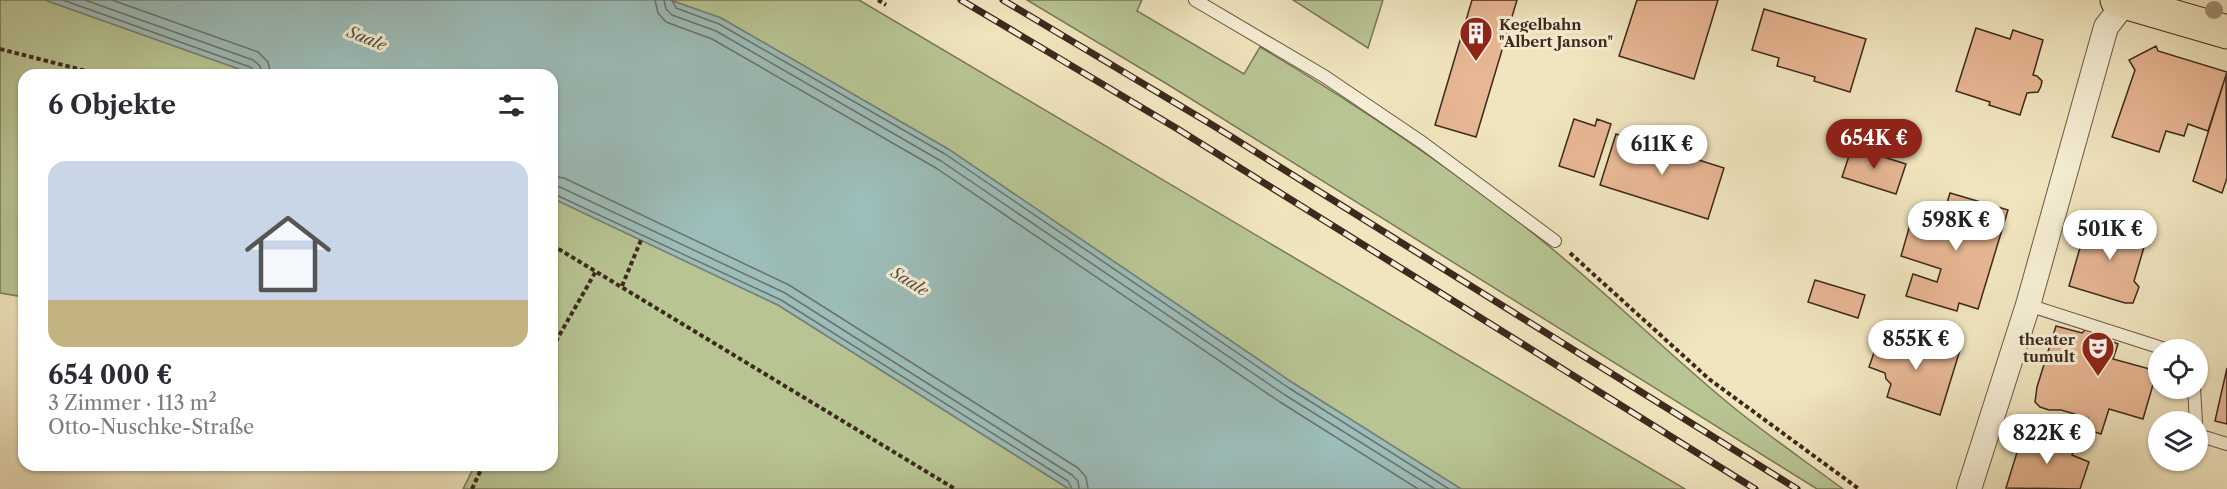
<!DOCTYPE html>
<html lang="de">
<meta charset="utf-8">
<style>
:root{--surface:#fff;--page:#f2f2f3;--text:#2b2b33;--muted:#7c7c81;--line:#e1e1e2;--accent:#8f2418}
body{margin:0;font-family:"Libre Caslon Text",serif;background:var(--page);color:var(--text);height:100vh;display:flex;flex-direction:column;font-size:22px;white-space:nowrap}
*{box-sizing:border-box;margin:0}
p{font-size:20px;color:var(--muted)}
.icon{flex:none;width:33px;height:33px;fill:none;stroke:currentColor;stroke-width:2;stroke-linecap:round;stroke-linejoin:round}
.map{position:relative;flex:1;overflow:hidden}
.panel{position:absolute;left:18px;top:69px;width:540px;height:402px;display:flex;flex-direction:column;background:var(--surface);border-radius:18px;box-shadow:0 2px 4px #0004}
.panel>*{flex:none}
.controls{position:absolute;left:2148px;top:339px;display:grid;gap:12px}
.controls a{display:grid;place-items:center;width:60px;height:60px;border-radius:50%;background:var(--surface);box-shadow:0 2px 4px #0004;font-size:30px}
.price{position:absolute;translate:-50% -51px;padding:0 14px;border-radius:21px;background:#fff;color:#222;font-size:20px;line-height:39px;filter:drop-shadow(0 2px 3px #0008)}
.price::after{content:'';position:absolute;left:50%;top:36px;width:18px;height:14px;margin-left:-9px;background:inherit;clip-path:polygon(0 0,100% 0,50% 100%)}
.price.current{background:var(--accent);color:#fff}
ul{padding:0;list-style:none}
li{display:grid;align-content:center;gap:12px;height:318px;padding:0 30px}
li+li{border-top:2px solid var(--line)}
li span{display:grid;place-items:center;height:186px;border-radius:18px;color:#555}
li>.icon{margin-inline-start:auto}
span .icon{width:108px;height:108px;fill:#fffc;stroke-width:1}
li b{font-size:26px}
h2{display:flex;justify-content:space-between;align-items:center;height:72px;padding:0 30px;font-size:26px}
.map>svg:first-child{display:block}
.green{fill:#b8c593;stroke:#7a7758;stroke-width:1.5}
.water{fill:#9cbdb9;stroke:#76827b;stroke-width:1.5}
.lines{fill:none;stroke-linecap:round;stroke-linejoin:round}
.shore{stroke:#6c736b;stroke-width:1.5}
.building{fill:#e7b693;stroke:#3d291d;stroke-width:1.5}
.lane-casing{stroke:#6a5845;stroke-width:14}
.street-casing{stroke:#6a5845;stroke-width:26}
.primary-casing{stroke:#3d291d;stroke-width:35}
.path{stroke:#3d291d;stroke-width:4;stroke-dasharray:4.5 3;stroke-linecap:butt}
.lane{stroke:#f5eed5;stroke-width:12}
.street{stroke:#f5eed5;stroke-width:24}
.primary{stroke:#f0e5be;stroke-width:33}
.rail-casing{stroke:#3d291d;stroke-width:7}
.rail{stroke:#f5eed5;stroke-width:4.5;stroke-dasharray:14;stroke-linecap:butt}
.tree{fill:#9f9375}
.labels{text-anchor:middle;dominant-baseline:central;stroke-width:6;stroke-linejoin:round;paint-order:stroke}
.poi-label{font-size:15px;font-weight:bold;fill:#3d291d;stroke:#f5eed5;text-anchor:start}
.water-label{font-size:16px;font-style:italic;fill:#554e44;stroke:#f5eed5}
</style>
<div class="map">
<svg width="2227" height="489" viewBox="0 0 2227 489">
<rect width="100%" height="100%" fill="#f0e5be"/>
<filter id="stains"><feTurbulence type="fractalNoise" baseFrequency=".00333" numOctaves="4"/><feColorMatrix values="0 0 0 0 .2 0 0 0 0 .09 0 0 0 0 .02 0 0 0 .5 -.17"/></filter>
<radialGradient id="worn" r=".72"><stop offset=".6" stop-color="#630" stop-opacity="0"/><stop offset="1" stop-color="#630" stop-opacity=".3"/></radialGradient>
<path class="green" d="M 0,0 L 45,0 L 256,75 L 24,75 L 24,297 L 0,293 Z
M 670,0 L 859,0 L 1685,489 L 1461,489 L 1293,383 L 948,149 L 721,18 Z
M 1027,0 L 1142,0 L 1137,11 L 1244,74 L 1260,47 C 1351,101 1440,161 1524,226 C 1595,281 1658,345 1727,402 C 1764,433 1804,460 1843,489 L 1817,489 L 1167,84 Z
M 1293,0 L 1383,0 L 1368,48 Z
M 552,198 L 778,305 L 1069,489 L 463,489 L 475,465 L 552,465 Z"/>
<path class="water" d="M 45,0 L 670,0 L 721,18 L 948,149 L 1293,383 L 1461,489 L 1069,489 L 778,305 L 552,198 L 552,75 L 256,75 Z"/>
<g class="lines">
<path class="shore" d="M 63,0 L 250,67 L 254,70 L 254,75
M 85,0 L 253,60 L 260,66 L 262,75
M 112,0 L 258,52 L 268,62 L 271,75
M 655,0 L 658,13 L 666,22 L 712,39 L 936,168 L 1280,402 L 1418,489
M 664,0 L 666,9 L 672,15 L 716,31 L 941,161 L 1285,395 L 1435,489
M 672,0 L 676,8 L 719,24 L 945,154 L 1289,388 L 1449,489
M 552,176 L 564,178 L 789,285 L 1078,468 L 1086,477 L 1088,489
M 552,185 L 560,187 L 785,293 L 1072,475 L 1078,481 L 1079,489
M 552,193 L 781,300 L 1068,481 L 1072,489"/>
</g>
<path class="building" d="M 1472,0 L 1517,0 L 1476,137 L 1435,125 Z
M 1637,0 L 1718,0 L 1694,79 L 1619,56 Z
M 1764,9 L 1866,39 L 1850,92 L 1814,81 L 1815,77 L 1777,66 L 1779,58 L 1752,50 Z
M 1976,28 L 2010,39 L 2013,30 L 2043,40 L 2033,75 L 2037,76 L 2042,81 L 2041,86 L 2038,92 L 2027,93 L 2020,115 L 1989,105 L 1990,102 L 1956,91 Z
M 2156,46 L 2158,51 L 2227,72 L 2208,131 L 2188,124 L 2184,136 L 2166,131 L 2159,152 L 2112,137 L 2135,70 L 2129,60 Z
M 2226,75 L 2227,178 L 2222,193 L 2193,181 Z
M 1574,119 L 1595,126 L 1597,119 L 1611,124 L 1594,177 L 1559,166 Z
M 1616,134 L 1724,168 L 1708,219 L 1600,185 Z
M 1852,147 L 1906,164 L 1896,194 L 1842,177 Z
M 1950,193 L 2008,210 L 1978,309 L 1959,303 L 1957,311 L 1906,296 L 1913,274 L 1937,282 L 1941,269 L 1901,256 L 1912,218 L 1940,226 Z
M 2122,220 L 2143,227 L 2140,235 L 2147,237 L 2134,281 L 2139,287 L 2133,303 L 2125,303 L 2069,286 L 2086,227 L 2098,222 L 2120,227 Z
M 1815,280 L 1865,295 L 1858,318 L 1808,302 Z
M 2056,326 L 2082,333 L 2088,327 L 2095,336 L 2109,333 L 2111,341 L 2118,344 L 2113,359 L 2157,371 L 2143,419 L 2109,409 L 2101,434 L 2085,429 L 2088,418 L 2061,410 L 2049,410 L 2040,407 L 2035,402 L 2037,387 Z
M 1881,333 L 1929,347 L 1931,340 L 1960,350 L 1940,415 L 1887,397 L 1891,384 L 1886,379 L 1885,373 L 1869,367 Z
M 2227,368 L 2227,424 L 2215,421 Z
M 2023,433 L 2051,443 L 2053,437 L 2076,446 L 2072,455 L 2089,462 L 2080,489 L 2006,488 Z"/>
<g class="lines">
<defs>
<path id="lane" d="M 1195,0 L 1324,76 L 1423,143 L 1555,241
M 2028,305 L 2168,350
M 2194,388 L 2196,422
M 2198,435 L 2227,444"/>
<path id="street" d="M 1969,489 L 2028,305 L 2106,27 L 2127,0"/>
<path id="primary" d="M 2117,0 L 2227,32"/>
</defs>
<use href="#lane" class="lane-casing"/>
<use href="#street" class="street-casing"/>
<use href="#primary" class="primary-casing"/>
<path class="path" d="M 878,0 L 886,5
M 0,49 L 102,75
M 552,245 L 955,489
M 1570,253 L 1709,379 L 1859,489
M 622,286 L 641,240
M 552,348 L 596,271
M 472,489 L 483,465"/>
<use href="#lane" class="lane"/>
<use href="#street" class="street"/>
<use href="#primary" class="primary"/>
<defs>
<path id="rail" d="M 961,0 L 1176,128 L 1755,489
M 1003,0 L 1214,126 L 1797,489"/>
</defs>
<use href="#rail" class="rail-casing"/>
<use href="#rail" class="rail"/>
</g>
<circle class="tree" cx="2214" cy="10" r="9"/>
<defs>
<symbol id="building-pin" viewBox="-11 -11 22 30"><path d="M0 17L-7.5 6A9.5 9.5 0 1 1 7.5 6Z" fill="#8f2418" stroke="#f5eed5"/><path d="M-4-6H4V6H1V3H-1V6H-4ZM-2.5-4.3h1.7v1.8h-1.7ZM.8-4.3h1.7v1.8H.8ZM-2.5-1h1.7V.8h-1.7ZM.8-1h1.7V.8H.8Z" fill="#fff"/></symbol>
<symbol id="theatre-pin" viewBox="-11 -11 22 30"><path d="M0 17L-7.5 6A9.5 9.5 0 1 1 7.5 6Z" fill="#8f2418" stroke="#f5eed5"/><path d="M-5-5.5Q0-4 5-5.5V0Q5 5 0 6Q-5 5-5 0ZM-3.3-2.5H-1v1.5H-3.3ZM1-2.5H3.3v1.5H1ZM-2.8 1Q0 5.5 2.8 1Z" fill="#fff"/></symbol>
</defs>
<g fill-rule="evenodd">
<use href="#building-pin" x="1457" y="14" width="38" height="52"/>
<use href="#theatre-pin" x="2079" y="329" width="38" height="52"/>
</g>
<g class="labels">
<g class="poi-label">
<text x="1499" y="24">Kegelbahn<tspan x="1499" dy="17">"Albert Janson"</tspan></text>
<text x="2075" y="339" text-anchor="end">theater<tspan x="2075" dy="17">tumult</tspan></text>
</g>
<g class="water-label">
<text transform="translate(367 38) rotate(22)">Saale</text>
<text transform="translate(910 281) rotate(32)">Saale</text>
</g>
</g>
<rect width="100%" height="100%" filter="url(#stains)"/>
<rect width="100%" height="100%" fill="url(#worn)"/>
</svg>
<div class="controls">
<a><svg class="icon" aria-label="locate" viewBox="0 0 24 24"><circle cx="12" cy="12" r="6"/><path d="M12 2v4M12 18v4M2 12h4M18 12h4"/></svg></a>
<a><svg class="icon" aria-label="layers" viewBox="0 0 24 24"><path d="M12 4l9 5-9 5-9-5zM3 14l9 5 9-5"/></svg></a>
</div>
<b class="price current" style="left:1874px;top:170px">654K €</b>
<b class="price" style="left:1662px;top:176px">611K €</b>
<b class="price" style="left:1956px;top:252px">598K €</b>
<b class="price" style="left:2110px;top:261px">501K €</b>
<b class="price" style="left:1916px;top:371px">855K €</b>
<b class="price" style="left:2047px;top:465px">822K €</b>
<section class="panel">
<h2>6 Objekte<svg class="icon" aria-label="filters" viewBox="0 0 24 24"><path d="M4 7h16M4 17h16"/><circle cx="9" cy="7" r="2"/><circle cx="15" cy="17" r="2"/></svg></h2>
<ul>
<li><span style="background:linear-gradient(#c9d6e8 75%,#c2b280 0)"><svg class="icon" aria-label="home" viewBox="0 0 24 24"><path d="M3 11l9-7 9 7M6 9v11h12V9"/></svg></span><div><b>654 000 €</b><p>3 Zimmer · 113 m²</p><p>Otto-Nuschke-Straße</p></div></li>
</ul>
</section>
</div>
